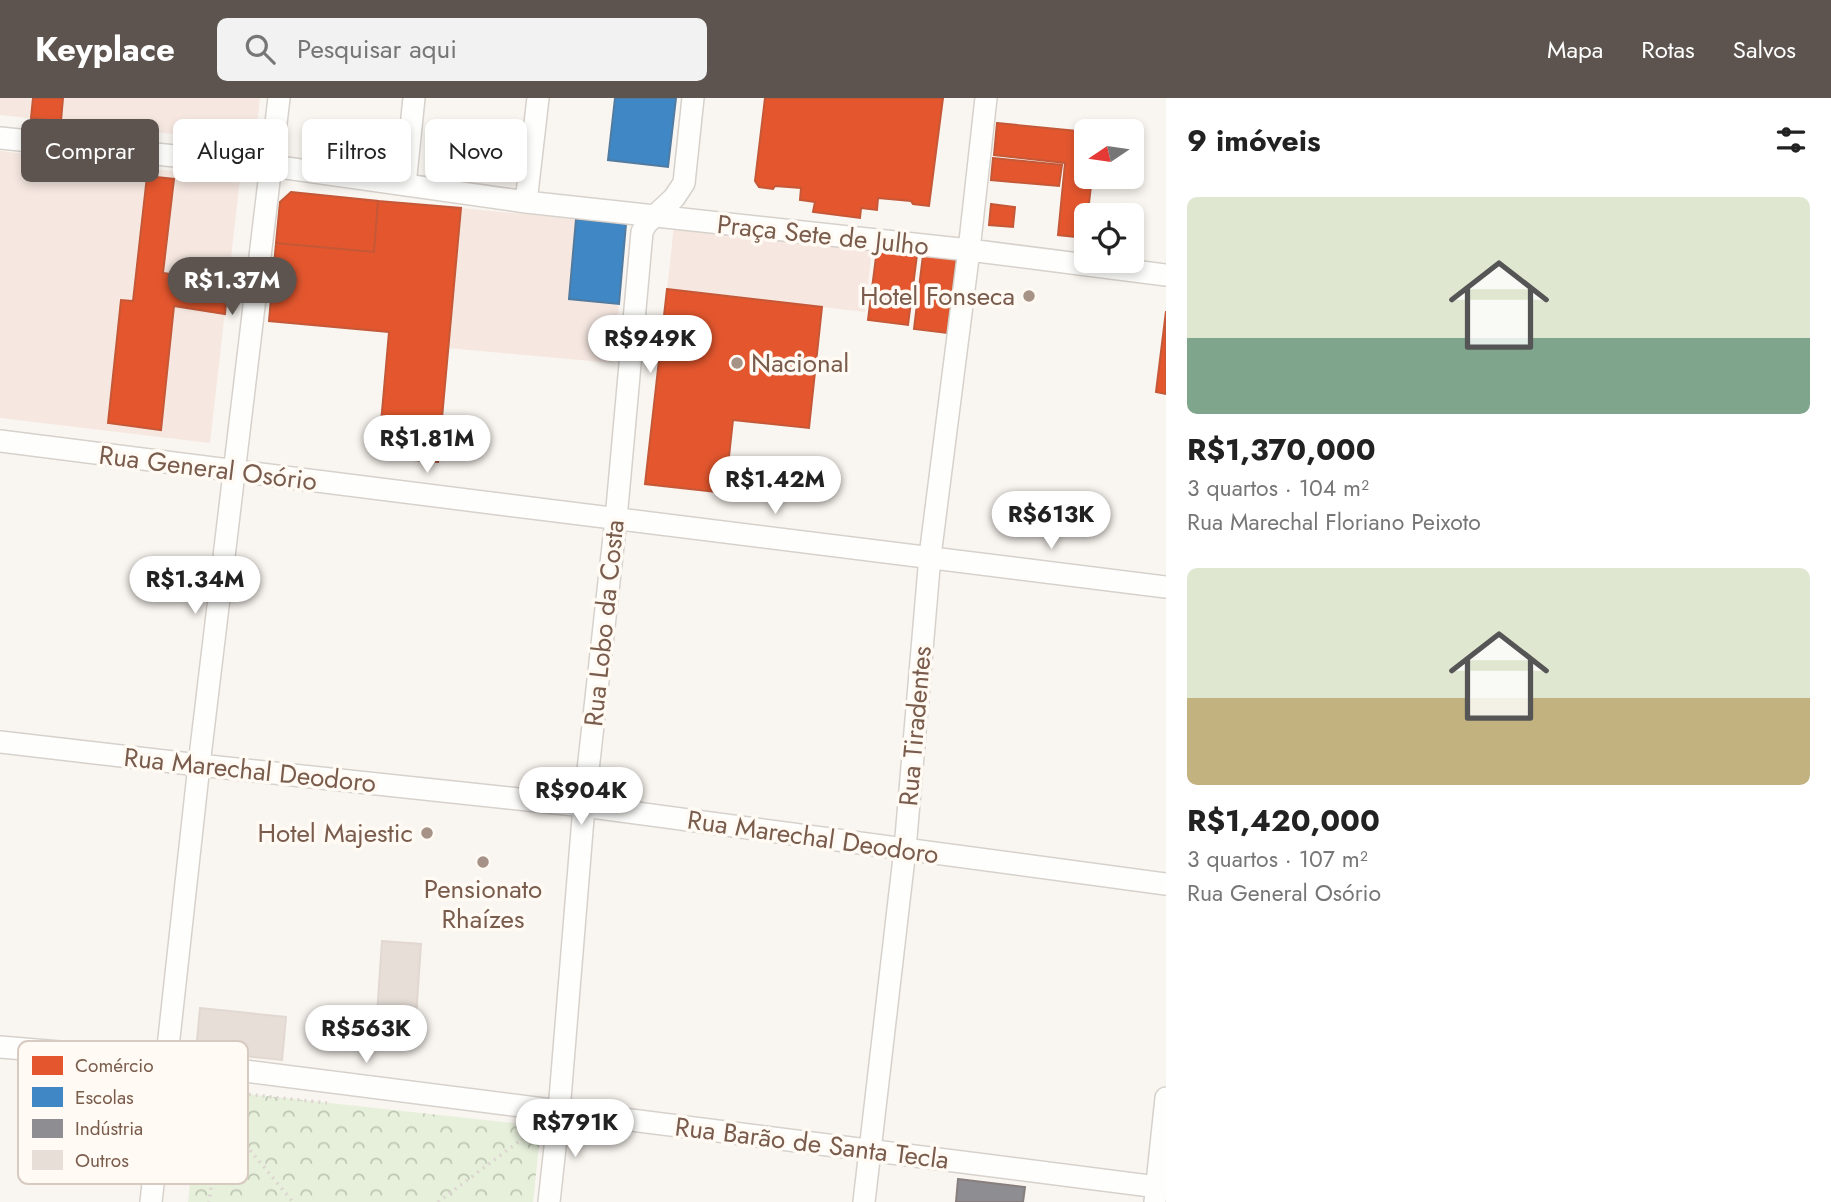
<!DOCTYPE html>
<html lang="pt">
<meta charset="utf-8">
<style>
:root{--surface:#fff;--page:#f2f2f2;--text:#222;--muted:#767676;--accent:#5d544f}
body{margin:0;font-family:Jost,sans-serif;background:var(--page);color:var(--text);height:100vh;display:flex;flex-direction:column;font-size:26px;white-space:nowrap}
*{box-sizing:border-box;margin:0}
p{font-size:23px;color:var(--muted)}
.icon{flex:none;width:38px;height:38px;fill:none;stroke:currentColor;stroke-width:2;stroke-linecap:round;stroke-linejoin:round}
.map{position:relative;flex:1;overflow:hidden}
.side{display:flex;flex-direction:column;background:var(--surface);width:665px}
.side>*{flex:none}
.hud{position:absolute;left:21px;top:21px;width:665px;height:63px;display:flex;gap:14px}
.needle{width:46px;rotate:257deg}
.controls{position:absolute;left:1074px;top:21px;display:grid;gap:14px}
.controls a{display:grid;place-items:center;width:70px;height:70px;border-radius:10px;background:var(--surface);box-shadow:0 4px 10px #0003;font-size:35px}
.price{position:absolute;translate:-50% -60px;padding:0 16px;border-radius:24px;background:#fff;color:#222;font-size:23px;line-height:46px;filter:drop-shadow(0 2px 4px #0008)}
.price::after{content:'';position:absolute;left:50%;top:42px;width:21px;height:16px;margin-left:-10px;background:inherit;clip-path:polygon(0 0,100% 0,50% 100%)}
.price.on{background:var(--accent);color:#fff}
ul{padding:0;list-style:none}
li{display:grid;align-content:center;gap:14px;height:371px;padding:0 21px}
li span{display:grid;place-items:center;height:217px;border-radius:10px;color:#555}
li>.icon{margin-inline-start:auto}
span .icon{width:126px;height:126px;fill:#fffc;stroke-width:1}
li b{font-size:30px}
h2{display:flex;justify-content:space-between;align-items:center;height:84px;padding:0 21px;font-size:30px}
.tag{padding:0 24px;border-radius:10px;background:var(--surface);box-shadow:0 4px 10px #0003;font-size:24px;line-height:63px}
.tag.on{background:var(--accent);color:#fff}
header{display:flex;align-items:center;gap:42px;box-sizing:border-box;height:98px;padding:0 35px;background:var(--accent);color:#fff}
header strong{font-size:33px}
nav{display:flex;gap:38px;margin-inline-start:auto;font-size:24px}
.search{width:490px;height:63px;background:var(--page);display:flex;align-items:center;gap:18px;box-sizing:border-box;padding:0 24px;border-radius:10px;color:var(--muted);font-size:26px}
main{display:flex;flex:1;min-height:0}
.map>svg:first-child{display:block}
.commercial{fill:#f6e8e1}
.park{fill:url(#park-crowns)}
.shops{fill:#e4572e;stroke:#c45837;stroke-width:2}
.schools{fill:#3f88c5;stroke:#517ba1;stroke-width:2}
.industry{fill:#8d8d92;stroke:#877e7d;stroke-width:2}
.building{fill:#e6ded7;stroke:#e2d8d2;stroke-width:2}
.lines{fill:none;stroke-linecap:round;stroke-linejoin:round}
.minor-casing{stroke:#d7d1cb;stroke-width:24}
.path{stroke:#dcd5d0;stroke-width:3.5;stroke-dasharray:2 5;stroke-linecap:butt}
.minor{stroke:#fefefd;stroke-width:21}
.poi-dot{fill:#a69286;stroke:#fffaf3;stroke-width:2.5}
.labels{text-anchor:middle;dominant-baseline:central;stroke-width:7;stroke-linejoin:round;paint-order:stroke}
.street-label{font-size:26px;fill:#7a5c4d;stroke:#fffaf3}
.poi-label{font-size:26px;fill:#7a5c4d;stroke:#fffaf3;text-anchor:end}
.key{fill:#fffaf3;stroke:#d7cbc1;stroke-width:2}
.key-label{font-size:19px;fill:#7a5c4d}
</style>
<header>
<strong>Keyplace</strong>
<div class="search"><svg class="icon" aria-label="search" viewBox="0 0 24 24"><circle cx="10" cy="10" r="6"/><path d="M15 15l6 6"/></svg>Pesquisar aqui</div>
<nav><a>Mapa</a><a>Rotas</a><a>Salvos</a></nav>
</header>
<main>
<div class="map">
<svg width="1166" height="1104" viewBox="0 0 1166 1104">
<defs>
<pattern id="park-crowns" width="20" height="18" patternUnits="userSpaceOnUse" patternTransform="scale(1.75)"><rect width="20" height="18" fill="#e7f0db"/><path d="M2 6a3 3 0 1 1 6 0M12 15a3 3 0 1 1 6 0" fill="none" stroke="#c0c6b4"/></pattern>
</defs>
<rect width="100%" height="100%" fill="#f9f5f0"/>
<path class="commercial" d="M 0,0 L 260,0 L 255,45 L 0,17 Z
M 0,53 L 240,81 L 210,345 L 0,320 Z
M 461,110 L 576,121 L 569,201 L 619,206 L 613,265 L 448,250 Z
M 674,128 L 872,151 L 865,214 L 667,191 Z"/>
<path class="park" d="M 200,991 L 541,1028 L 533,1104 L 188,1104 Z"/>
<path class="shops" d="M 33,0 L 63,0 L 61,23 L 31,20 Z
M 765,0 L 943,0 L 929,108 L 913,106 L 911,103 L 878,100 L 877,112 L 861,110 L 860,120 L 813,114 L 815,104 L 800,102 L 801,90 L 775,88 L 773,91 L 759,89 L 755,83 Z
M 997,25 L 1087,34 L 1087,79 L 1092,79 L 1085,140 L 1058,137 L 1065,65 L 994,57 Z
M 993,60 L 1062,67 L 1059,88 L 991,82 Z
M 147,78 L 174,81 L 163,175 L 228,183 L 225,216 L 174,208 L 161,332 L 108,325 L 121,202 L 133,203 Z
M 291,94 L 378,103 L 374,154 L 276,145 L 280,104 Z
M 378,103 L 461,110 L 438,364 L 378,359 L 389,234 L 269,223 L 276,145 L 374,154 Z
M 991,106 L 1015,109 L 1013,129 L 989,127 Z
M 877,151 L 917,157 L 908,227 L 868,222 Z
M 923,157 L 956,161 L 947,235 L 914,231 Z
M 667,191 L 822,209 L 809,330 L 733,322 L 725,395 L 645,386 Z
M 1166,213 L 1166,296 L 1156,294 Z"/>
<path class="schools" d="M 615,0 L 676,0 L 668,69 L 608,62 Z
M 576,121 L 626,126 L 619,206 L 569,201 Z"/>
<path class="industry" d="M 958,1081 L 1025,1089 L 1023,1104 L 956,1104 Z"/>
<path class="building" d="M 382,843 L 421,846 L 416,919 L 377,916 Z
M 200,910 L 286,919 L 282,962 L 196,953 Z"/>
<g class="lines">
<defs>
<path id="minor" d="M 0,40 L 272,68 L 526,104 L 969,152 L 1166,177
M 405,87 L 414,0
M 526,104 L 538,0
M 0,343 C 388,395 778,438 1166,489
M 0,644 L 199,667 L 584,708 L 1166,786
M 0,949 L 167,963 L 1166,1090
M 151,1104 L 199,667 L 279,0
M 549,1104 L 559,1013 L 584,708 L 616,421 L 642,134 L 646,126 L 674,100 L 684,85 L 693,0
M 864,1104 L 905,751 L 930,458 L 969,152 L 986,0
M 1155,1104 L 1166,1000"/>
</defs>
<use href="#minor" class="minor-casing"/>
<path class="path" d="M 200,991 L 327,1005
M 201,993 L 293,1104
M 202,996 L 219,1032 L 209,1104
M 438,1104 L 537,1030"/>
<use href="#minor" class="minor"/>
</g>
<g class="poi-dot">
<circle cx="1029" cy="198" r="7"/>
<circle cx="737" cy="265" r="7"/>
<circle cx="427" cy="735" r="7"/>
<circle cx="483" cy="764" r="7"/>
</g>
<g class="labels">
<g class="street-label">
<text transform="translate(823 137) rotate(6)">Praça Sete de Julho</text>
<text transform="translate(208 370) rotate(7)">Rua General Osório</text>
<text transform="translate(604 525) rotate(-84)">Rua Lobo da Costa</text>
<text transform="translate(915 628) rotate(-85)">Rua Tiradentes</text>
<text transform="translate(250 672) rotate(6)">Rua Marechal Deodoro</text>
<text transform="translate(813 739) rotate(8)">Rua Marechal Deodoro</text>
<text transform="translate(812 1045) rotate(7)">Rua Barão de Santa Tecla</text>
</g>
<g class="poi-label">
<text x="1015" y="198">Hotel Fonseca</text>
<text x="751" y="265" text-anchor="start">Nacional</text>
<text x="413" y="735">Hotel Majestic</text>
<text x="483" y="791" text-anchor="middle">Pensionato<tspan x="483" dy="30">Rhaízes</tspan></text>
</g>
</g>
<rect x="18" y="943" width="230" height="143" rx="10" class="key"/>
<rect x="32" y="958" width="31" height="19" fill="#e4572e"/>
<rect x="32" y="989" width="31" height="20" fill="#3f88c5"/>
<rect x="32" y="1021" width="31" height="19" fill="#8d8d92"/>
<rect x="32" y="1052" width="31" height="20" fill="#e6ded7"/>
<g class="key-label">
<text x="75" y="974">Comércio</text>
<text x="75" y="1006">Escolas</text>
<text x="75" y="1037">Indústria</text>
<text x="75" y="1069">Outros</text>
</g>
</svg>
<div class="controls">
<a><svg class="needle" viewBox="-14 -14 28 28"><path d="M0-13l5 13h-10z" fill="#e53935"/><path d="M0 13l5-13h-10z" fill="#767676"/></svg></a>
<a><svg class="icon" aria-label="locate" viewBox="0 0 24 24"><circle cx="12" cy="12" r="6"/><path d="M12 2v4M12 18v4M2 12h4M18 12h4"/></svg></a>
</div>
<b class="price on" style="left:232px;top:219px">R$1.37M</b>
<b class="price" style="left:650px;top:277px">R$949K</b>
<b class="price" style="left:427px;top:377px">R$1.81M</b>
<b class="price" style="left:775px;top:418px">R$1.42M</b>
<b class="price" style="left:1051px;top:453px">R$613K</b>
<b class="price" style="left:195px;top:518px">R$1.34M</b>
<b class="price" style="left:581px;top:729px">R$904K</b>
<b class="price" style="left:366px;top:967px">R$563K</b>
<b class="price" style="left:575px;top:1061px">R$791K</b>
<div class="hud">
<a class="tag on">Comprar</a>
<a class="tag">Alugar</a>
<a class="tag">Filtros</a>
<a class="tag">Novo</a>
</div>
</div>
<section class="side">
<h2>9 imóveis<svg class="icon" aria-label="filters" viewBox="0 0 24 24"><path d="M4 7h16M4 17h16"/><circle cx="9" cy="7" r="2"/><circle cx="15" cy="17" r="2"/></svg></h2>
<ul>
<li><span style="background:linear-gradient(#dfe7d0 65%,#7fa58c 0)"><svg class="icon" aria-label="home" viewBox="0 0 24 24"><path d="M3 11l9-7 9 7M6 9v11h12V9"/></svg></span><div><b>R$1,370,000</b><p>3 quartos · 104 m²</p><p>Rua Marechal Floriano Peixoto</p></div></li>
<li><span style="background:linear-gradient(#dfe7d0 60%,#c2b280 0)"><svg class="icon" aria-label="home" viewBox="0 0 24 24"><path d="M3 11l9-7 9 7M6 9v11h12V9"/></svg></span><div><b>R$1,420,000</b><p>3 quartos · 107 m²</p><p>Rua General Osório</p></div></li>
</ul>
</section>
</main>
